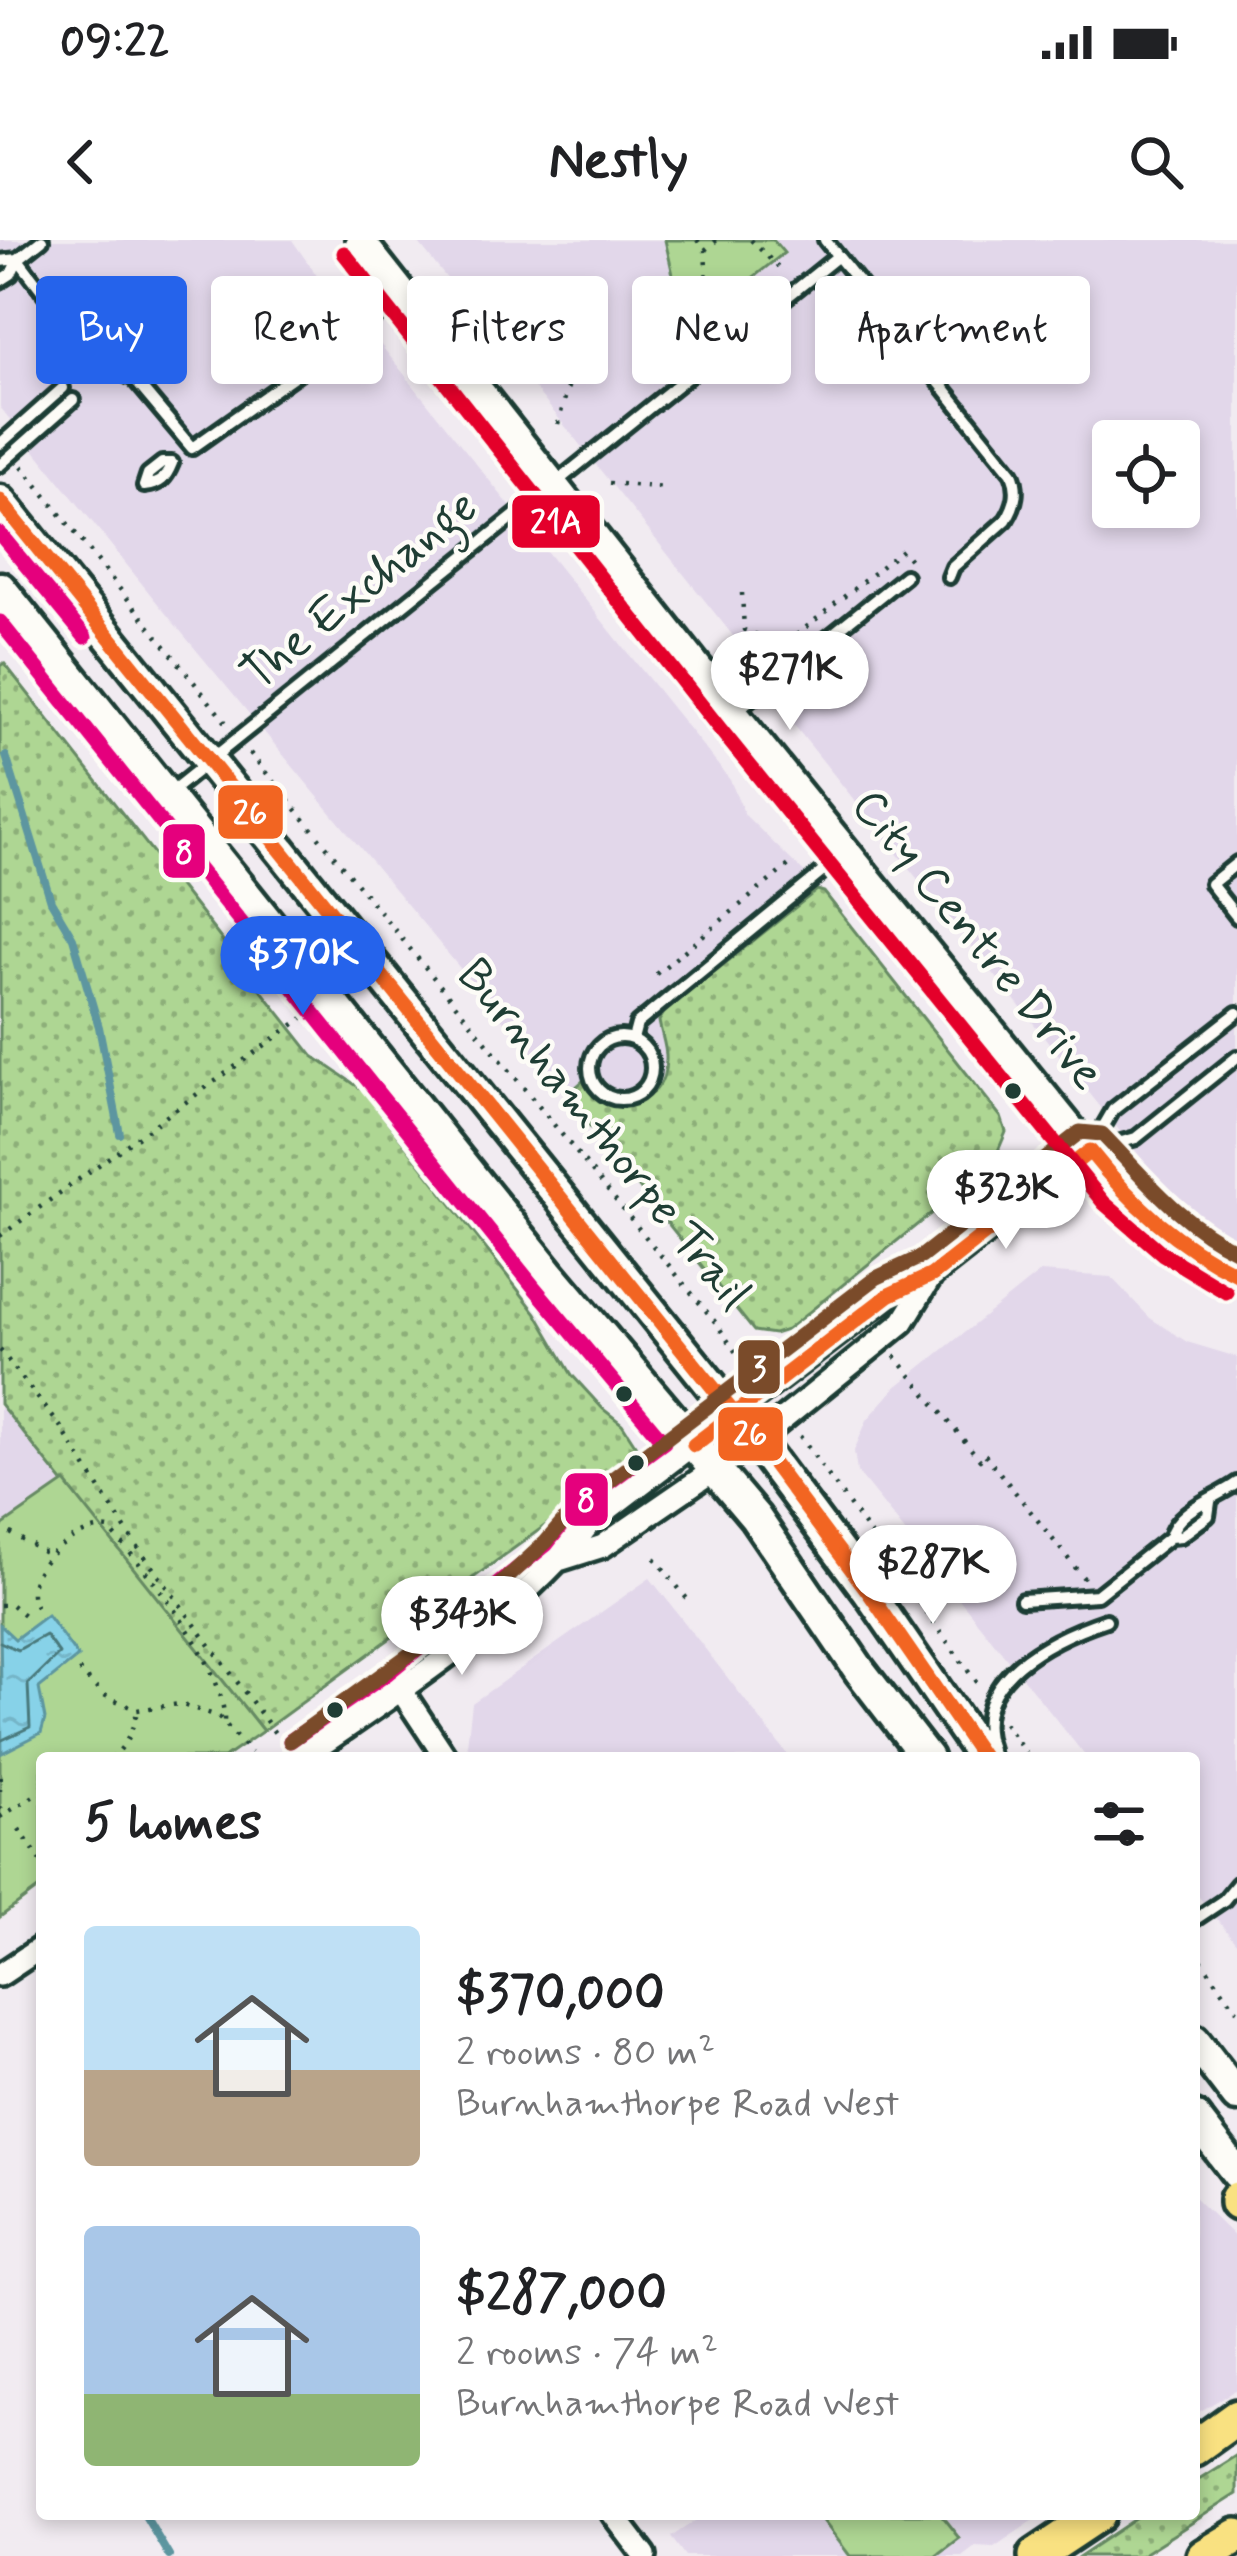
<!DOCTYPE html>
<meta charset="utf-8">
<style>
:root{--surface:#fff;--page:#f2f2f2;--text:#202124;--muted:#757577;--accent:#2563eb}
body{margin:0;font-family:Mynerve,sans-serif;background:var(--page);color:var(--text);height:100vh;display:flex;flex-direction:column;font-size:45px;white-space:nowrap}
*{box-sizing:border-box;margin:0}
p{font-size:39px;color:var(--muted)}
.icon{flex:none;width:66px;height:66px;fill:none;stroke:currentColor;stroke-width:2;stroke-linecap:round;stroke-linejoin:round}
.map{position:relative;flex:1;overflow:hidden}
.sheet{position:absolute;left:36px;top:1512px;width:1164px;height:768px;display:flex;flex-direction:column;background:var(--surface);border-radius:12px;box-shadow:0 6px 18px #0003}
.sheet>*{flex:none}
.guide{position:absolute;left:36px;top:36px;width:1167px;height:108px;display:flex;gap:24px}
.tools{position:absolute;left:1092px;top:180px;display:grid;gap:24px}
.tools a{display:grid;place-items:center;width:108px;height:108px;border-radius:12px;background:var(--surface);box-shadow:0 6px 18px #0003;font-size:60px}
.price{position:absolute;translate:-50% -102px;padding:0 27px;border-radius:42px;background:#fff;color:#222;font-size:39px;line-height:78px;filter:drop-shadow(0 3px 6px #0008)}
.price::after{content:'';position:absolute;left:50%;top:72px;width:36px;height:27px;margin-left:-18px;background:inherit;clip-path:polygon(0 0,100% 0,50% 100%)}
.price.on{background:var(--accent);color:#fff}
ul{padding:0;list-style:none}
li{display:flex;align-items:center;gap:36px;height:300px;padding:0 48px}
li span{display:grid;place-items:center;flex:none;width:336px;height:240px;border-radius:12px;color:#555}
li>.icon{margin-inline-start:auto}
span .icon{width:144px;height:144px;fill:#fffc;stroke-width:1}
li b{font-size:51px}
h2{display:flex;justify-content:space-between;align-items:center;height:144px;padding:0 48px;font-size:51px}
.tag{padding:0 42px;border-radius:12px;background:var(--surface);box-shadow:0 6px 18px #0003;font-size:42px;line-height:108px}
.tag.on{background:var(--accent);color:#fff}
.status{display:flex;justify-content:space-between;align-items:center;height:84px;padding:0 60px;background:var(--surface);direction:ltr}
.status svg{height:33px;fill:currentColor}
header{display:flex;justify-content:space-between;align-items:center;height:156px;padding:0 48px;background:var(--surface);font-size:54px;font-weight:700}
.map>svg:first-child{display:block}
.built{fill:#e2d7ea;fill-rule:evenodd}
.grass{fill:url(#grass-dots);stroke:#668a64;stroke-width:3}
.green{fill:#aed693;stroke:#668a64;stroke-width:3}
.water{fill:url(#water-ripples);stroke:#5d96a0;stroke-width:3}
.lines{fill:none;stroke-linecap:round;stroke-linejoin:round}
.shore{stroke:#49797c;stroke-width:3}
.stream{stroke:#5d96a0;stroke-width:8}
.service-casing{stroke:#1f3d34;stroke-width:20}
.minor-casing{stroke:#1f3d34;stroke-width:30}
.tertiary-casing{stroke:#1f3d34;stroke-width:36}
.secondary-casing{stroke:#1f3d34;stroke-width:39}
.primary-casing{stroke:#1f3d34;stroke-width:42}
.path{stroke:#1f3d34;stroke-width:4.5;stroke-dasharray:3 9;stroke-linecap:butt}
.service{stroke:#fdfcf7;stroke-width:10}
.minor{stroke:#fdfcf7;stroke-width:21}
.tertiary{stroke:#fdfcf7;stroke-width:27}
.secondary{stroke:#fdfcf7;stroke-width:30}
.primary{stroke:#f9e181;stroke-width:33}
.bus-1-casing{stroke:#fdfcf7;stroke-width:24}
.bus-2-casing{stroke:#fdfcf7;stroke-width:24}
.bus-3-casing{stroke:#fdfcf7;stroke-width:24}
.bus-4-casing{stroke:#fdfcf7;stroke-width:24}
.bus-1{stroke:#f26522;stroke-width:15}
.bus-2{stroke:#e5007d;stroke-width:15}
.bus-3{stroke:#7a4b2a;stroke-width:15}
.bus-4{stroke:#e4002b;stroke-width:15}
.bus-dot{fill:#1f3d34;stroke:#fdfcf7;stroke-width:4.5}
.labels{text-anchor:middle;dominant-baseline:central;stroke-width:9;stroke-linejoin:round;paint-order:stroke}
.street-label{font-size:48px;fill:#1f3d34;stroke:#fdfcf7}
.line-badge{stroke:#fdfcf7;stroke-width:4.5}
.badge-label{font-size:33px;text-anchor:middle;font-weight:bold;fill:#fff}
</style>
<div class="status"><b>09:22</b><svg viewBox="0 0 49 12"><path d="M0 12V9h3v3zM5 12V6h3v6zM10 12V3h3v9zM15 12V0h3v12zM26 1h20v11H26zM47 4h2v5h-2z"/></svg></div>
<header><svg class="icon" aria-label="back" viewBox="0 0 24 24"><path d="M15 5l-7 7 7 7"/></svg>Nestly<svg class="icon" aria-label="search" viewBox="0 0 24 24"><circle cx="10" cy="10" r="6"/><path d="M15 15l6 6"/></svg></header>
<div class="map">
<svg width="1237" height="2316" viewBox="0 0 1237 2316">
<defs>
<pattern id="grass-dots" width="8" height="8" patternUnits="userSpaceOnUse" patternTransform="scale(3)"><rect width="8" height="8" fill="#aed693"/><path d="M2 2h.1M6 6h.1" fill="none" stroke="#8daf79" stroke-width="1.8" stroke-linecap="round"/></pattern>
<pattern id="water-ripples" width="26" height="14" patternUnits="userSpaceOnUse" patternTransform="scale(3)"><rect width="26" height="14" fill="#87d2e8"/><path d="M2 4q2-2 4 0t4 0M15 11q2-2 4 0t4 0" fill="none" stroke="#74b5c8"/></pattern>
</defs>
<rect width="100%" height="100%" fill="#f1ebf1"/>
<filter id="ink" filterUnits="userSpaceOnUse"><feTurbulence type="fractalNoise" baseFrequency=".00833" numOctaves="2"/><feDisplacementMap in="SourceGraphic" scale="24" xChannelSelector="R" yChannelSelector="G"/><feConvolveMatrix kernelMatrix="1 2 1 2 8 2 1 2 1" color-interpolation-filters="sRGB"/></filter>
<g filter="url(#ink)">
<path class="built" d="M 0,0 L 292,0 L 322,43 L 343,58 L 730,540 L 745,575 L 824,652 L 816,650 L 665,771 L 667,820 L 657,847 L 646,856 L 636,860 L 621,858 L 606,854 L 585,839 L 566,856 L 163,370 L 0,167 Z
M 416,0 L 1237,0 L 1237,1002 L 1205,983 L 1168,951 L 794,485 L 793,449 L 766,418 L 746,412 ZM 1113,201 L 1179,201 L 1179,267 L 1113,267 Z
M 1040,1032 L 1111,1037 L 1150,1078 L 1187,1102 L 1237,1117 L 1237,1704 L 1194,1651 L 1194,1518 L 1087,1518 L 857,1232 L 854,1211 L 867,1180 L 895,1148 Z
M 0,1164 L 65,1242 L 0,1287 Z
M 650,1338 L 790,1518 L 475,1518 L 467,1505 L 472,1463 Z
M 1194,1957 L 1237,1999 L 1237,2149 L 1194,2175 Z
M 705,2274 L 1043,2274 L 994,2307 L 975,2306 L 962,2316 L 685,2316 L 671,2297 Z"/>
<path class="grass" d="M 4,423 L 313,816 L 363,850 L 536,1073 L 572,1135 L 603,1169 L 622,1184 L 642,1215 L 263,1491 L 0,1164 L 0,426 Z
M 817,650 L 824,652 L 1001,877 L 1006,892 L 998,911 L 1002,916 L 787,1090 L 774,1094 L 754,1091 L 566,856 L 585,839 C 614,862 664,874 666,820 C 667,808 661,794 659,781 L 665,771 Z
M 1237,2215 L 1237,2254 L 1140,2316 L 1080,2316 L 1143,2274 L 1194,2274 L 1194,2242 Z"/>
<path class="green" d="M 665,0 L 773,0 L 784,13 L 693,85 L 678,56 Z
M 65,1242 L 263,1491 L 224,1518 L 42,1518 L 42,1646 L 0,1677 L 0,1287 Z
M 818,2274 L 940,2274 L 959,2298 L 935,2316 L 850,2316 Z"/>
<path class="water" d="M 47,1375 L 78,1417 L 39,1448 L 45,1479 L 41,1493 L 2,1513 L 0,1385 L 15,1399 Z"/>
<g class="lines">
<path class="shore" d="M 0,1402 L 18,1410 L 45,1395 L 59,1414 L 28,1444 L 30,1487 L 0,1501"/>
<path class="stream" d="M 6,516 L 51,661 L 73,698 L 99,787 L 120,894
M 144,2274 L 169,2316"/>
<defs>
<path id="service" d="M 42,0 L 18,19 L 95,120 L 134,139 L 192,208 L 369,83 L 400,56
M 825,0 L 1012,233 C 1019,250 1016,264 1006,280 L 953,327 L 949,337
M 0,21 L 18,19
M 0,41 L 11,34 L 18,19
M 0,204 L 63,148
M 162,223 L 172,223 C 166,238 161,244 144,246 L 148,234 Z
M 0,225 L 73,160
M 734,473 L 905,336
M 167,555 L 838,16
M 1237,623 L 1211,644 L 1237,677
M590 828a31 31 0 1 1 62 0a31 31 0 1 1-62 0Z
M 633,799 L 637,784 L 844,614
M 1091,908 L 1113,870 L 1237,773
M 1093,910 L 1136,898 L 1237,817
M 1170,1297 C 1177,1269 1215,1259 1237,1243
M 1022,1360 L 1097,1355 L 1170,1297 L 1181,1296 L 1208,1276 L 1210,1262
M 991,1509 C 966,1439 1052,1398 1106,1380
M 1194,1680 L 1224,1660 L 1237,1644"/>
<path id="minor" d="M 562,1319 L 603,1306 L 756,1201 L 903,1082 L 932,1035
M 401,1450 L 446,1518
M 302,1518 C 398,1452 518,1375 590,1283 L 889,1055 L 932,1035 L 1090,911
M 0,1735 L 42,1707
M 613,2274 L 645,2316"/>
<path id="tertiary" d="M 360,0 L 736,476 L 1120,950 L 1175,997 L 1237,1034"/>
<path id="secondary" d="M 0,261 L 756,1201 L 868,1351 L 983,1518
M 0,348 L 549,1033 L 755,1277 L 860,1431 L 927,1518
M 1194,1800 L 1237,1856
M 1194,1877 L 1237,1933"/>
<path id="primary" d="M 1237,1959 L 1237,1963
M 1194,2208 L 1237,2177
M 1036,2316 L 1099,2274
M 1204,2316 L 1237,2296"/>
</defs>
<use href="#service" class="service-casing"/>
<use href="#minor" class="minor-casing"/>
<use href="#tertiary" class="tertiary-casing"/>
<use href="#secondary" class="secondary-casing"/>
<use href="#primary" class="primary-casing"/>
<path class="path" d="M 697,0 L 705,10 L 709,81
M 751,0 L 778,27
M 705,10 L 717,0
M 558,184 L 571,136
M 22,226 L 228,485
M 609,243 L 667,248
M 742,353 L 744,390 L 784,405 L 902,310 L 910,320
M 250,513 L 716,1083 L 747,1129
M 656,734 L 795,620
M 0,996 L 311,772
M 0,1110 L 60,1186 L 131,1298 L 286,1508
M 895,1116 L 980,1220 L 984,1213 L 1086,1341
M 800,1196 L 981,1449
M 0,1287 L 50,1316
M 655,1318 L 688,1360
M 0,1365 L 12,1365 L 24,1375
M 36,1367 C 15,1331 80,1283 109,1289 C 146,1329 227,1427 224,1482
M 79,1430 L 102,1454 L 137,1470 L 179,1464 L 218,1476 L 251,1513
M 1004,1483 L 1029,1518
M 111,1518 C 127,1506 132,1491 137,1472
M 0,1537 L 0,1551
M 0,1567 L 8,1576
M 0,1577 L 42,1551
M 19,1589 L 42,1622
M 1194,1710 L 1237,1770"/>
<use href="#service" class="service"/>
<use href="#minor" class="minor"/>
<use href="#tertiary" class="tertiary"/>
<use href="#secondary" class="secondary"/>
<use href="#primary" class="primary"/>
<defs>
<path id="bus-1" d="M 0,261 L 756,1201 L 868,1351 L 983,1518
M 694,1205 L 889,1055 L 932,1035 L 1090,911 C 1131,963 1177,1005 1237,1034"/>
<path id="bus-2" d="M 0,294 L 85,397
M 0,382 L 533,1046 L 664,1202 L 576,1267 L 546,1305 L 388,1433 L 290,1501"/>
<path id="bus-3" d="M 290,1501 L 479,1364 L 546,1302 L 577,1266 L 876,1038 L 921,1017 L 1080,892 L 1102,894 C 1145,938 1179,983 1237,1011"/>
<path id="bus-4" d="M 344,13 L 720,489 L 1104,963 L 1163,1014 L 1226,1052"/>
</defs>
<use href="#bus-1" class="bus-1-casing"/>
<use href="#bus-2" class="bus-2-casing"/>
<use href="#bus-3" class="bus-3-casing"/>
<use href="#bus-4" class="bus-4-casing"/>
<use href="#bus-1" class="bus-1"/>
<use href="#bus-2" class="bus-2"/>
<use href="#bus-3" class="bus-3"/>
<use href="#bus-4" class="bus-4"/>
</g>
</g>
<g class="bus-dot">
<circle cx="1013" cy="851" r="10"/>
<circle cx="624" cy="1154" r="10"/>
<circle cx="636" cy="1223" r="10"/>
<circle cx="335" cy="1470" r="10"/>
</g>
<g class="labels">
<g class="street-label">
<text transform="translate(360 351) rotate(-39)">The Exchange</text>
<text transform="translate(977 700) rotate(51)">City Centre Drive</text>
<text transform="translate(603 895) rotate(51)">Burnhamthorpe Trail</text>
</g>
</g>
<g class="line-badge">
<rect x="510" y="253" width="92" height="57" rx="12" fill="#e4002b"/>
<rect x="216" y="543" width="69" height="58" rx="12" fill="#f26522"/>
<rect x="161" y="582" width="46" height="58" rx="12" fill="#e5007d"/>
<rect x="736" y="1098" width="46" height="58" rx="12" fill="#7a4b2a"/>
<rect x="716" y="1165" width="69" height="58" rx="12" fill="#f26522"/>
<rect x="563" y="1231" width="47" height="57" rx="12" fill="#e5007d"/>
</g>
<g class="badge-label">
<text x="556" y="293">21A</text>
<text x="250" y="584">26</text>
<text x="184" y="623">8</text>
<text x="759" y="1139">3</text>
<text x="750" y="1205">26</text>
<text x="586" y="1271">8</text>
</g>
</svg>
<div class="tools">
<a><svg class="icon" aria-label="locate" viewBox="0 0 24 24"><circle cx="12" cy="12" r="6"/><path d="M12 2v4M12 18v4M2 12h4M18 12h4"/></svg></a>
</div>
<b class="price" style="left:790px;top:493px">$271K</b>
<b class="price on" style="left:303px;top:778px">$370K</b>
<b class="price" style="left:1006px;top:1012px">$323K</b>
<b class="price" style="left:933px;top:1387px">$287K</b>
<b class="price" style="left:462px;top:1438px">$343K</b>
<div class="guide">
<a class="tag on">Buy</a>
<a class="tag">Rent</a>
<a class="tag">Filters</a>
<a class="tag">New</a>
<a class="tag">Apartment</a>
</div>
<section class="sheet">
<h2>5 homes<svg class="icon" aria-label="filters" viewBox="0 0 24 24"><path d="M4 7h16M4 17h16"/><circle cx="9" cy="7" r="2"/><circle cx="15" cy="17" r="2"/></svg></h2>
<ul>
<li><span style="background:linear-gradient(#bfe0f5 60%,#b9a48a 0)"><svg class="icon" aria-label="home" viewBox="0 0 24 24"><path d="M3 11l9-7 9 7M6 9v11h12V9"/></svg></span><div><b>$370,000</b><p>2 rooms · 80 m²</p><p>Burnhamthorpe Road West</p></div></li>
<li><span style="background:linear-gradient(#a9c7e8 70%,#8fb573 0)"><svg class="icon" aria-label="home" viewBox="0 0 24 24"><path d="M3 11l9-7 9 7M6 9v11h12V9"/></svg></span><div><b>$287,000</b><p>2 rooms · 74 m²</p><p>Burnhamthorpe Road West</p></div></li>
</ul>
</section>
</div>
